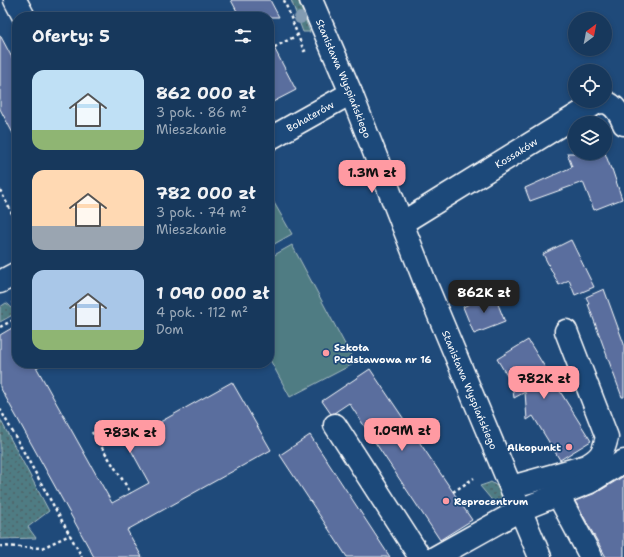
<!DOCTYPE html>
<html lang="pl">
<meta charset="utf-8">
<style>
:root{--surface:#17385c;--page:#244365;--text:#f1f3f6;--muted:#9eacbb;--line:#365272;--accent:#ff9aa2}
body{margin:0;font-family:"Shantell Sans",sans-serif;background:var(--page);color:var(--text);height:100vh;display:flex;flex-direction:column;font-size:15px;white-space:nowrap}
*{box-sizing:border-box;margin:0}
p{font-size:13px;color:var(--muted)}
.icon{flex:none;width:22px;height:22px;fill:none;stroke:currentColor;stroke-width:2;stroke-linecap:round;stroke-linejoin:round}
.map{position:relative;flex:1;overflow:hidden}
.sheet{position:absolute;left:12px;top:12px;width:262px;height:356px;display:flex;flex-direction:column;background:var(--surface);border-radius:16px;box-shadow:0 2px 6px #0003,0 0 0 1px var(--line)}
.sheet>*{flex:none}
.needle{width:26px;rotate:32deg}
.controls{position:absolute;left:568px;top:12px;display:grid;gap:8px}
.controls a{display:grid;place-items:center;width:44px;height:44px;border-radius:50%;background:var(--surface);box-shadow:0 2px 6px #0003,0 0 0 1px var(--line);font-size:20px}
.price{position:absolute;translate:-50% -34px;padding:0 9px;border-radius:8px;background:var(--accent);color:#111;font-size:13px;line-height:26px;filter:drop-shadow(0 1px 2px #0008)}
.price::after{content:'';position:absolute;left:50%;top:24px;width:12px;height:9px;margin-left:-6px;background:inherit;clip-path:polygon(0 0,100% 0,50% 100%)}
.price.current{background:#222;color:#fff}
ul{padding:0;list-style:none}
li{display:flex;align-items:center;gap:12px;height:100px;padding:0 20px}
li span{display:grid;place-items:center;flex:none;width:112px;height:80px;border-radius:12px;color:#555}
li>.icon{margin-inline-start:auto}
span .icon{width:48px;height:48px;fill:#fffc;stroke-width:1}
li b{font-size:17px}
h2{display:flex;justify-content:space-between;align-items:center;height:48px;padding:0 20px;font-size:17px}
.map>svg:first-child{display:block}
.grass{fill:url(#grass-dots);stroke:#a8bdc1}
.pitch{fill:#507b83;stroke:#a8bdc1}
.building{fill:#5a6e9e;stroke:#fff}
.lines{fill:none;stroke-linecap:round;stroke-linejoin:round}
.minor-casing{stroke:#fff;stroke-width:25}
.path{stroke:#fff;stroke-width:2.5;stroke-dasharray:3 3;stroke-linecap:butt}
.minor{stroke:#1f4a7a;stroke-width:22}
.tree{fill:#829bb2}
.poi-dot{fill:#ff9aa2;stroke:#1f4a7a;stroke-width:1.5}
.labels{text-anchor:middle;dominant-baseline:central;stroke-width:3.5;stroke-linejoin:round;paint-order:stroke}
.street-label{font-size:10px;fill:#fff;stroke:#1f4a7a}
.poi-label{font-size:10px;font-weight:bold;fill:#fff;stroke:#1f4a7a;text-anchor:start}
</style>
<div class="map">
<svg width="624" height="557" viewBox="0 0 624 557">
<defs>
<pattern id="grass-dots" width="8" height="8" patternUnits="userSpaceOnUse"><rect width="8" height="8" fill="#507b83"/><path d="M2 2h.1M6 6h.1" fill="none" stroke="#4e6165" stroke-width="1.8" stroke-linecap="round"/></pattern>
</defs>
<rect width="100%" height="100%" fill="#1f4a7a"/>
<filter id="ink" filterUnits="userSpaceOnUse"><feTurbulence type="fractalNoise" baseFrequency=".025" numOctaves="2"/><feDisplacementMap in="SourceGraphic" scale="8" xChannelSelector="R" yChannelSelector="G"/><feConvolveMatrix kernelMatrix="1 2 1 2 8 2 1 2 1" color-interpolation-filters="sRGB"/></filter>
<g filter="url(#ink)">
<path class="grass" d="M 291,0 L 298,0 L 310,32 L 303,32 Z
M 6,303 L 9,305 L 16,313 L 0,322 L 0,307 Z
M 0,419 L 49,511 L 28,527 L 36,538 L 0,539 Z
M 491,482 L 497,486 L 504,502 L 504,505 L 501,511 L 480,486 L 489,483 Z"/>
<path class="pitch" d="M 269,194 L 292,234 L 269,247 Z
M 292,245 L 355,363 L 290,397 L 269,358 L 269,258 Z"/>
<path class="building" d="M 231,0 L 270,0 L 279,17 L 240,17 Z
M 0,35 L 17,67 L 17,141 L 0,109 Z
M 269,38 L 296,90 L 269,104 Z
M 567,153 L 605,153 L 611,169 L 612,169 L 622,199 L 594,210 L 583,182 L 530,201 L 525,188 L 572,167 Z
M 571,240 L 594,287 L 575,295 L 569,280 L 559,285 L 543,254 Z
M 604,289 L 624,344 L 624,397 L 622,397 L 588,304 L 589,303 L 586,297 Z
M 494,294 L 505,322 L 474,334 L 463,307 L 471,303 Z
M 17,325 L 17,363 L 34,363 L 112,503 L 149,483 L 126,441 L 232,382 L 271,450 L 127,530 L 142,557 L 94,557 L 0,387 L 0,335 Z
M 528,340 L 591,441 L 560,460 L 533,416 L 527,420 L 525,392 L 514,398 L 512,384 L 497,359 Z
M 370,369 L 472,520 L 440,540 L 349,403 L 334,413 L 331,414 L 322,401 Z
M 310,435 L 390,557 L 347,557 L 280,455 Z
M 624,476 L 624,557 L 606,557 L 575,501 L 596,493 Z"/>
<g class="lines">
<defs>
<g id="minor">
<path d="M 15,0 L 24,17"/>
<path id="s1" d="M 311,0 L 351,93 L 425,282 L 540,557"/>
<path id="s2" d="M 269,139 L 351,93"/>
<path id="s3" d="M 402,223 L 598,102 C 601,102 605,102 608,103 C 616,107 621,116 624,124"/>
<path d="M 0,282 L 17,273"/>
<path d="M 335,425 L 420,557"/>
<path d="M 511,487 L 586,466 C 601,458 603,453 607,437 L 566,331"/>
<path d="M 558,495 L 591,557"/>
<path d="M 436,557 L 520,510 L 590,482 L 624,461"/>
</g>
</defs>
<use href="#minor" class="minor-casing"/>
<path class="path" d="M 284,0 L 304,51 L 308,49
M 269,50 L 298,35
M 0,190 L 17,223
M 13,301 L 17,309
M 0,327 L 17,318
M 36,367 L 43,363
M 0,409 L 82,557
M 92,432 L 131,493
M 453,492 L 474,478
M 0,546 L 42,548 L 70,535"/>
<use href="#minor" class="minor"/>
</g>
<circle class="tree" cx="300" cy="18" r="6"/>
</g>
<g class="poi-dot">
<circle cx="326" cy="353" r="4"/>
<circle cx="569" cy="447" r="4"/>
<circle cx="446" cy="501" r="4"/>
</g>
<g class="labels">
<g class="street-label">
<text stroke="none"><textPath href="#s1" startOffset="85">Stanisława Wyspiańskiego</textPath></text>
<text stroke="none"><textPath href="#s2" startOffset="47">Bohaterów</textPath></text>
<text stroke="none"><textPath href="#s3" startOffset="134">Kossaków</textPath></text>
<text stroke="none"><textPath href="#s1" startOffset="421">Stanisława Wyspiańskiego</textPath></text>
</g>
<g class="poi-label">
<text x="334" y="347">Szkoła<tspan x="334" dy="12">Podstawowa nr 16</tspan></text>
<text x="561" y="447" text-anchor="end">Alkopunkt</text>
<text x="454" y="501">Reprocentrum</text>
</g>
</g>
</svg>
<div class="controls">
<a><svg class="needle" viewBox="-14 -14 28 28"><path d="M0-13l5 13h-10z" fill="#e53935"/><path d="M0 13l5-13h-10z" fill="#9eacbb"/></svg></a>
<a><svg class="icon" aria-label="locate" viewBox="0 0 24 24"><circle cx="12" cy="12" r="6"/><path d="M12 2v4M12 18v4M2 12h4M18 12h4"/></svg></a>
<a><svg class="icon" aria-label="layers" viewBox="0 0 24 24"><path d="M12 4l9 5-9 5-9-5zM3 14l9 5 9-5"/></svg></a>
</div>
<b class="price" style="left:372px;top:194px">1.3M zł</b>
<b class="price current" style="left:484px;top:314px">862K zł</b>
<b class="price" style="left:544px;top:400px">782K zł</b>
<b class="price" style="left:402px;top:452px">1.09M zł</b>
<b class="price" style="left:130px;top:454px">783K zł</b>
<section class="sheet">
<h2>Oferty: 5<svg class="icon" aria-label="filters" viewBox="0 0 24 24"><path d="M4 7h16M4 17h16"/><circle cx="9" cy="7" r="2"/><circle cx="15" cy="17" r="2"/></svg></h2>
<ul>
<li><span style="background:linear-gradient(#bfe0f5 75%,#8fb573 0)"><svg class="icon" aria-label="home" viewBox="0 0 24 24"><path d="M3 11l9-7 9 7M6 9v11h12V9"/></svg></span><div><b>862 000 zł</b><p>3 pok. · 86 m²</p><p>Mieszkanie</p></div></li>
<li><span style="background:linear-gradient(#ffd9b3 70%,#9aa5b1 0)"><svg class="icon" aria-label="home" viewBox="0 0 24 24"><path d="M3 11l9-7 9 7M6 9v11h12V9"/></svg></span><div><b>782 000 zł</b><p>3 pok. · 74 m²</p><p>Mieszkanie</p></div></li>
<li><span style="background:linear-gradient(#a9c7e8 75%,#8fb573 0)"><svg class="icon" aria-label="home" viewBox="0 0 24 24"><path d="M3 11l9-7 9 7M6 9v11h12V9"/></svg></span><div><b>1 090 000 zł</b><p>4 pok. · 112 m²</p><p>Dom</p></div></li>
</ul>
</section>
</div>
